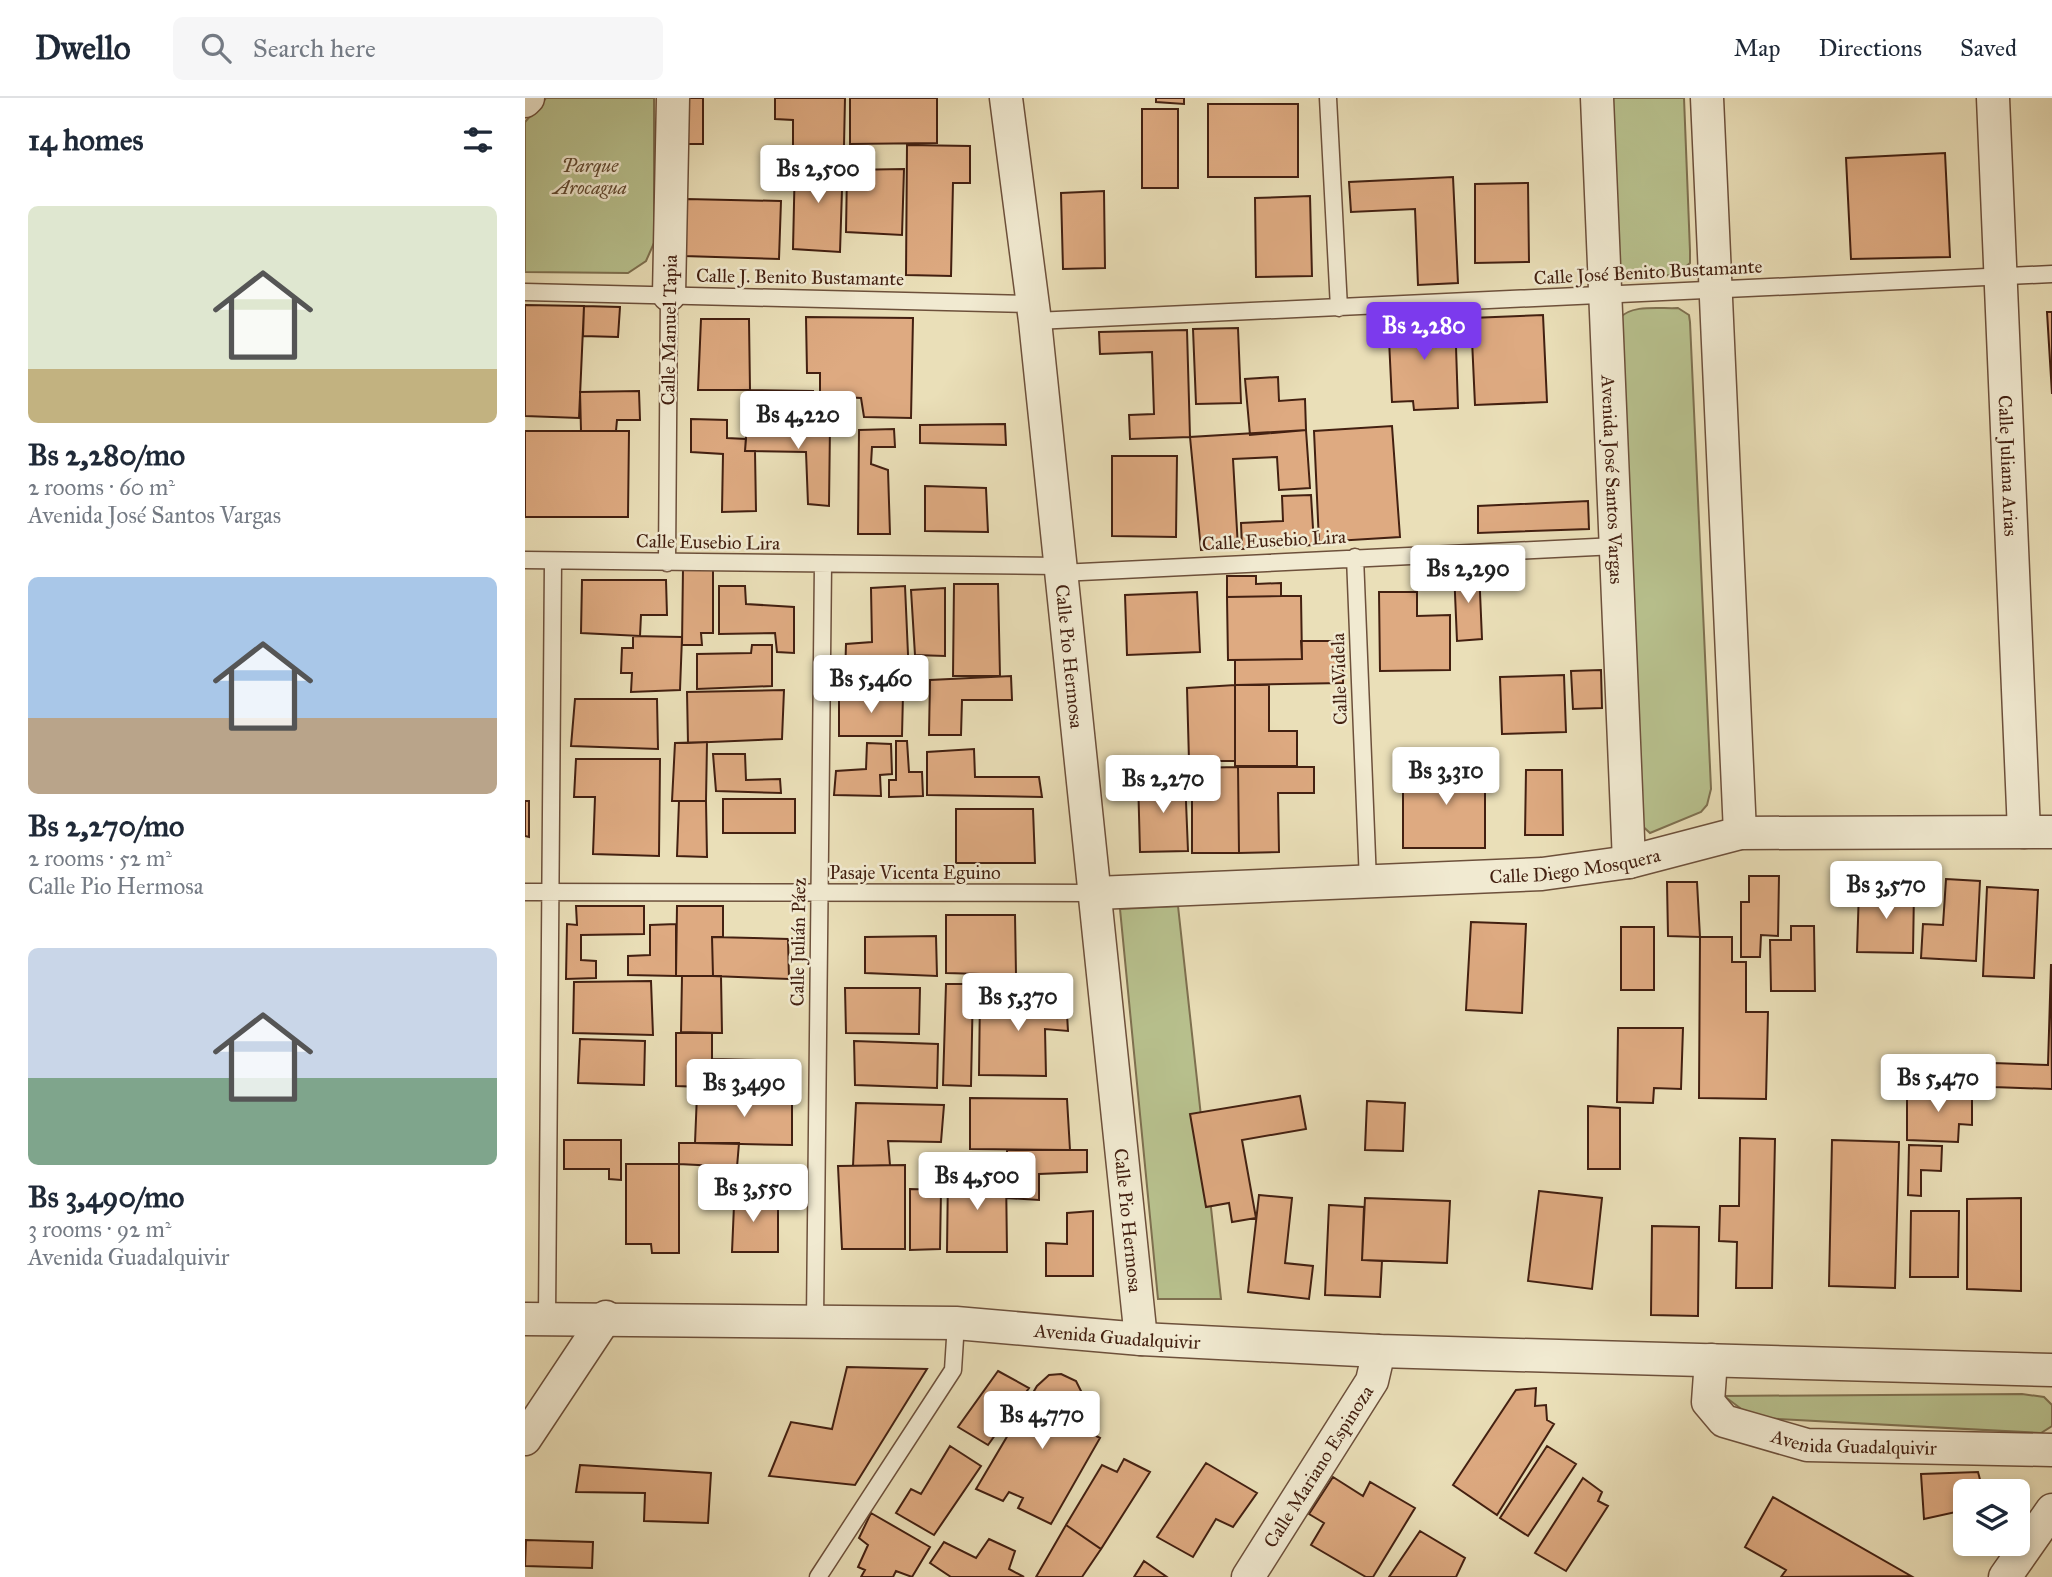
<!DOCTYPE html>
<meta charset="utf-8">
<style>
:root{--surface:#fff;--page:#f6f6f7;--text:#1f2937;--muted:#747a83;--line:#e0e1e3;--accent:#7c3aed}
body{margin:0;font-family:"IM FELL Great Primer",serif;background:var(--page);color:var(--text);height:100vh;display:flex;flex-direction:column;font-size:26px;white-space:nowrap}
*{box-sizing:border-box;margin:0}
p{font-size:23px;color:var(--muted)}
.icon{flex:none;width:38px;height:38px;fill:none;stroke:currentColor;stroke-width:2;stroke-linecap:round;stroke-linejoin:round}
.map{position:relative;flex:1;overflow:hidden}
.side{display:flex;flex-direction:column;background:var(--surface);width:525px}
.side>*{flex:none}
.fabs{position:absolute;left:1428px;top:1381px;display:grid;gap:14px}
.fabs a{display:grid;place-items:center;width:77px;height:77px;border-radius:10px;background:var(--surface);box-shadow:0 4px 10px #0003;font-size:35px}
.price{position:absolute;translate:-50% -60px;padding:0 16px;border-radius:7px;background:#fff;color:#222;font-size:23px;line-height:46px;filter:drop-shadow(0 2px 4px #0008)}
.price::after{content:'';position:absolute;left:50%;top:42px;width:21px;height:16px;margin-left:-10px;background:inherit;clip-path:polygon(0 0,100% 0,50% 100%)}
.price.active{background:var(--accent);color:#fff}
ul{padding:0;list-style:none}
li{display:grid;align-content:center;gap:14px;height:371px;padding:0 28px}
li span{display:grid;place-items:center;height:217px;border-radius:10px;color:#555}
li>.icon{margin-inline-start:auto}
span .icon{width:126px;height:126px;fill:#fffc;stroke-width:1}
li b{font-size:30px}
h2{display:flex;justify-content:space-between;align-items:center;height:84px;padding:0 28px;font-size:30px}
header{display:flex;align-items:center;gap:42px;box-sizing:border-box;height:98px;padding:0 35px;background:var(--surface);border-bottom:2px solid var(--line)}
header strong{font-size:33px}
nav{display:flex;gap:38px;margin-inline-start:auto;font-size:24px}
.search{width:490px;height:63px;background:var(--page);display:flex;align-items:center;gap:18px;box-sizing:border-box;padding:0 24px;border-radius:10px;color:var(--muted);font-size:26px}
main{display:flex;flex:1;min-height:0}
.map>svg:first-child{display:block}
.green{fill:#b8c18e;stroke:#7e7050;stroke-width:2}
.building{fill:#deaa81;stroke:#432011;stroke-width:2}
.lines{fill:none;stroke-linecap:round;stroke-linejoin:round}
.service-casing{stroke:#6d503b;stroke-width:19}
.minor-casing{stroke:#6d503b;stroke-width:35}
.service{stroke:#f1ead1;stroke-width:16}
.minor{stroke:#f1ead1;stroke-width:32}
.labels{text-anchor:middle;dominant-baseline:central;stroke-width:5;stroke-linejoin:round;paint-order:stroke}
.park-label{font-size:19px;font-style:italic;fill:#604830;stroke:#f1ead1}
.street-label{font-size:19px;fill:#432011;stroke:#f1ead1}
</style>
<header>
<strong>Dwello</strong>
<div class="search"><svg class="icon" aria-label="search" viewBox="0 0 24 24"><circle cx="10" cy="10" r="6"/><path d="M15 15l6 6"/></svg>Search here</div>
<nav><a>Map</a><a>Directions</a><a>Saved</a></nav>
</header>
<main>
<section class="side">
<h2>14 homes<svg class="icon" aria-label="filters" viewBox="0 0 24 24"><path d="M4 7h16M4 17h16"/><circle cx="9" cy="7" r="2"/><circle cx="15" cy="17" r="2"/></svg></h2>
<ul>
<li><span style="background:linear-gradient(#dfe7d0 75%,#c2b280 0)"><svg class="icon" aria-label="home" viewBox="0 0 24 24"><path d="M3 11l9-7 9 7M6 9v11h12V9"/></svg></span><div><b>Bs 2,280/mo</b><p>2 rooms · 60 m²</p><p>Avenida José Santos Vargas</p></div></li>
<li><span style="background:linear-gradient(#a9c7e8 65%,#b9a48a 0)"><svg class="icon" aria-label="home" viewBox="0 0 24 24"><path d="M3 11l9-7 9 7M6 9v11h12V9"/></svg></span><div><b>Bs 2,270/mo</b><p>2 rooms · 52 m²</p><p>Calle Pio Hermosa</p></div></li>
<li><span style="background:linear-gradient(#c9d6e8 60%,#7fa58c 0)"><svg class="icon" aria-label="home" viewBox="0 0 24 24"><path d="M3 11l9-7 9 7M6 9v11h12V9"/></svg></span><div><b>Bs 3,490/mo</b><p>3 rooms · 92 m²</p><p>Avenida Guadalquivir</p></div></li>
</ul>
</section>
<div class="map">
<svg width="1527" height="1479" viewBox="0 0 1527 1479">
<rect width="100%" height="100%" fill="#eadfb8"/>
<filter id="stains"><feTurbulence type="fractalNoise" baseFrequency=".00286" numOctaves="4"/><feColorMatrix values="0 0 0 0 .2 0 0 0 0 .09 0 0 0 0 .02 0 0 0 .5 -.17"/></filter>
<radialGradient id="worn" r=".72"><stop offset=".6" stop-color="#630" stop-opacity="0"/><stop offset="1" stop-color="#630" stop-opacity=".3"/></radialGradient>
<path class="green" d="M 21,0 L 129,0 L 129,145 L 121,163 L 103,175 L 0,174 L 0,24 Z
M 1083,0 L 1159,0 L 1165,153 L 1165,165 L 1151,177 L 1090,179 Z
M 1153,210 L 1164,217 L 1165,224 L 1186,691 L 1182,707 L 1176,714 L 1125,735 L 1113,724 L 1095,220 C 1106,206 1136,211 1153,210 Z
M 653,808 L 696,1201 L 633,1201 L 595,811 Z
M 1497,1296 L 1519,1299 L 1527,1307 L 1527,1328 L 1516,1335 L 1235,1320 L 1219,1313 L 1199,1298 Z"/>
<path class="building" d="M 162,0 L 178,0 L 178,46 L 162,46 Z
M 250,0 L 320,0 L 319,48 L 268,48 L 268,22 L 250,21 Z
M 325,0 L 412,0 L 412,45 L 325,46 Z
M 631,0 L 659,0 L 659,6 L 631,4 Z
M 683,6 L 773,6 L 773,79 L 683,79 Z
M 617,11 L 653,11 L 653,90 L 617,90 Z
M 382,47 L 445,48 L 445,85 L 428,85 L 426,178 L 381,177 Z
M 1420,55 L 1425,159 L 1326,161 L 1321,60 Z
M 270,61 L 318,61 L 315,154 L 268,151 Z
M 379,71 L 377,137 L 321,134 L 322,72 Z
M 928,79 L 933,185 L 893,187 L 890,111 L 826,114 L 824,84 Z
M 1003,85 L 1004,164 L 950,165 L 950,86 Z
M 579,93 L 580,170 L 538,171 L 536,95 Z
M 785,98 L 787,178 L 731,179 L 730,100 Z
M 161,101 L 256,103 L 254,161 L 159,158 Z
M 0,207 L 59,208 L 54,320 L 0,318 Z
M 59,208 L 95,209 L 93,239 L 58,238 Z
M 1522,214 L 1527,214 L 1527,296 Z
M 1018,217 L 1022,304 L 950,307 L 946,220 Z
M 930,218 L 933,310 L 889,312 L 888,303 L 867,304 L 863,221 Z
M 281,219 L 388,220 L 386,320 L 339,319 L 336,300 L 295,298 L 295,275 L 282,275 Z
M 176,221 L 224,221 L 225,292 L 173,292 Z
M 713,230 L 716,305 L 671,306 L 668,231 Z
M 662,232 L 665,339 L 605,341 L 604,317 L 629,316 L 627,254 L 575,256 L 574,234 Z
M 753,279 L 754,303 L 780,301 L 781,332 L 725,337 L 720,281 Z
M 225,292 L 288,293 L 287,320 L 225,318 Z
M 114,293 L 115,322 L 92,322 L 91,333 L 56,333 L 55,294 Z
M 166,321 L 202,322 L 202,340 L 221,341 L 220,353 L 230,353 L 231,413 L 197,414 L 198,356 L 166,354 Z
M 222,324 L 305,327 L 304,408 L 283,406 L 281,354 L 220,353 Z
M 480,326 L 481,347 L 395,345 L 395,327 Z
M 867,328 L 875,439 L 794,444 L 789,333 Z
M 369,331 L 370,349 L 347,349 L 346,366 L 363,372 L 365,436 L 333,436 L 334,332 Z
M 781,332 L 785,390 L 754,392 L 752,359 L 708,361 L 713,450 L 676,452 L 665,339 Z
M 0,333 L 104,333 L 103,419 L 0,419 Z
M 587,358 L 652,358 L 651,439 L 587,438 Z
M 400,388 L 461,390 L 463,434 L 400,433 Z
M 786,397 L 789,447 L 717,451 L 716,425 L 758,423 L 757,398 Z
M 1063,403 L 1064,431 L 953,435 L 953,408 Z
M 158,470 L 188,470 L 188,535 L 176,535 L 177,547 L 157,547 Z
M 954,471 L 957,541 L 932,543 L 929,472 Z
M 702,478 L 731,478 L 731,486 L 756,485 L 756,498 L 702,499 Z
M 57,482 L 141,482 L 142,517 L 116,517 L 115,538 L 56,535 Z
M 429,486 L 473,486 L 475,578 L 428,578 Z
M 194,488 L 220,488 L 221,506 L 269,509 L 269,555 L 252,554 L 250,535 L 194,536 Z
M 380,488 L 384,579 L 320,580 L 321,546 L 347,544 L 346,490 Z
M 420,490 L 420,558 L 390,557 L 386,492 Z
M 672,494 L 675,554 L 602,557 L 600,497 Z
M 854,494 L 892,494 L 892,518 L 925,517 L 925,572 L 855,573 Z
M 756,498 L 776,498 L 777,561 L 703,562 L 702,499 Z
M 108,538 L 157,539 L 155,592 L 106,594 L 107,575 L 96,575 L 97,550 L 108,550 Z
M 776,543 L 818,543 L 818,585 L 710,587 L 710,562 L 777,561 Z
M 227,547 L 247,547 L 247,588 L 172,591 L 172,556 L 226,555 Z
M 1076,572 L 1077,610 L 1048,611 L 1046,573 Z
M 1039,577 L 1041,634 L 977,636 L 975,579 Z
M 486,578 L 487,602 L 437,602 L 436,637 L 404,637 L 405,582 Z
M 710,587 L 710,663 L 664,663 L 662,590 Z
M 710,587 L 744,587 L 744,633 L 772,633 L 772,668 L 710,668 Z
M 259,592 L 257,641 L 163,645 L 162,594 Z
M 314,596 L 378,596 L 377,638 L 314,638 Z
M 50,601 L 132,601 L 133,651 L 46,648 Z
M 371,643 L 382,643 L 384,674 L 397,674 L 398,698 L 364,699 L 364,682 L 371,682 Z
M 182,644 L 181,703 L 147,703 L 150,645 Z
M 342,645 L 366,646 L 367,676 L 355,677 L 356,698 L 309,697 L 311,673 L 341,671 Z
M 449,651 L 450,679 L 514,679 L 517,699 L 402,697 L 402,654 Z
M 188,656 L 220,656 L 221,682 L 255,681 L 256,695 L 191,693 Z
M 51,661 L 135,661 L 134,758 L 68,756 L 70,699 L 49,699 Z
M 915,661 L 960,661 L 960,750 L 878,750 L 878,677 L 915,677 Z
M 713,669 L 714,755 L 667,755 L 667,670 Z
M 713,669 L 789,669 L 789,695 L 753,695 L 754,754 L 714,755 Z
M 1001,672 L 1037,672 L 1038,737 L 1000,737 Z
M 660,679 L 663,753 L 615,754 L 613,680 Z
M 198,701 L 270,701 L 270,735 L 198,735 Z
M 0,703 L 4,703 L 4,739 L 0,738 Z
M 154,703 L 181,703 L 182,759 L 152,758 Z
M 431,711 L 508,711 L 510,765 L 431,765 Z
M 1224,778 L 1254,778 L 1253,838 L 1236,837 L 1235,859 L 1216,859 L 1216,804 L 1224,804 Z
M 1421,781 L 1455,783 L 1451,863 L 1396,860 L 1398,826 L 1418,827 Z
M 1142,784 L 1172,784 L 1175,839 L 1143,838 Z
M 1462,789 L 1513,792 L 1509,880 L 1458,878 Z
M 1334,791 L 1389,792 L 1388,855 L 1332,854 Z
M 51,808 L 119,808 L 119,836 L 56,837 L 56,862 L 71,863 L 71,880 L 41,881 L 42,826 L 52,827 Z
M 152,808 L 198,808 L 198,839 L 187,839 L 188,878 L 151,878 Z
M 421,817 L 490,817 L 491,877 L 421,875 Z
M 946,824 L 1001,826 L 997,915 L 941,912 Z
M 151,826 L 151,878 L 103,877 L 103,858 L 125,857 L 125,827 Z
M 1266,828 L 1289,828 L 1290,893 L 1246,893 L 1245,842 L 1266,842 Z
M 1096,829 L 1129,829 L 1129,892 L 1096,892 Z
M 411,838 L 412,878 L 340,875 L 340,839 Z
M 187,839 L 263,841 L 264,881 L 188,878 Z
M 1175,839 L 1207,839 L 1207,864 L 1221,864 L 1221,914 L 1243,914 L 1241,1001 L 1174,1000 Z
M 1526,866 L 1527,991 L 1468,989 L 1469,965 L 1523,967 Z
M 157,878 L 196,878 L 197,935 L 156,934 Z
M 126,883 L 128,937 L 48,935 L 49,884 Z
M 421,886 L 448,886 L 446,988 L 418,987 Z
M 320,890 L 395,890 L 394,936 L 321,935 Z
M 455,896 L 541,899 L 543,933 L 520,931 L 521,978 L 454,977 Z
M 1093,930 L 1158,930 L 1156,991 L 1129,990 L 1128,1005 L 1092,1004 Z
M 151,935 L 187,935 L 187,961 L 231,962 L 232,991 L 151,988 Z
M 55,941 L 120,943 L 119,987 L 53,985 Z
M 329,943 L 413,946 L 412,990 L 330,987 Z
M 1382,991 L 1447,992 L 1447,1027 L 1434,1026 L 1433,1044 L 1382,1042 Z
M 172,996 L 267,997 L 267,1047 L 170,1045 Z
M 775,998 L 781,1031 L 717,1042 L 731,1120 L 707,1124 L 704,1105 L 681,1109 L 665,1016 Z
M 445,1000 L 542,1001 L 545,1052 L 445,1051 Z
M 842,1003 L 880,1005 L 878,1053 L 840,1052 Z
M 331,1005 L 419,1007 L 416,1044 L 363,1043 L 365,1067 L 328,1068 Z
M 1063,1008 L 1095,1010 L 1095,1071 L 1063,1071 Z
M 1215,1040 L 1250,1041 L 1247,1190 L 1211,1190 L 1212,1144 L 1194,1143 L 1195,1108 L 1214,1108 Z
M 39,1042 L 96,1042 L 96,1082 L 84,1081 L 84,1071 L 39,1071 Z
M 1307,1042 L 1374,1044 L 1370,1190 L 1304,1188 Z
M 154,1045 L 214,1045 L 212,1069 L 154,1066 Z
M 1384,1047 L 1417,1048 L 1416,1073 L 1396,1072 L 1396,1098 L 1383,1097 Z
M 482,1052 L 562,1052 L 562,1074 L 514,1076 L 514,1102 L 482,1100 Z
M 101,1066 L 154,1066 L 154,1155 L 127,1155 L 126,1146 L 101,1146 Z
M 380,1067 L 380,1151 L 317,1151 L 313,1068 Z
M 423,1074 L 481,1075 L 482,1154 L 422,1154 Z
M 224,1083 L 223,1109 L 253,1108 L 253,1154 L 207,1154 L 210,1084 Z
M 385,1091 L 416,1092 L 415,1151 L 385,1152 Z
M 1014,1093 L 1077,1100 L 1067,1191 L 1003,1183 Z
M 734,1097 L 767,1100 L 760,1165 L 788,1168 L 784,1201 L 723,1194 Z
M 840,1100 L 925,1103 L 922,1165 L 837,1162 Z
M 1496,1100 L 1496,1193 L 1442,1191 L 1442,1101 Z
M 804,1107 L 839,1109 L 837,1162 L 857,1163 L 855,1199 L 800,1197 Z
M 568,1113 L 568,1178 L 521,1178 L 521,1145 L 542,1146 L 542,1115 Z
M 1386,1113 L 1434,1113 L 1433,1179 L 1385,1179 Z
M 1127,1128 L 1174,1129 L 1173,1218 L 1126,1217 Z
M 322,1269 L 402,1271 L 330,1387 L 244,1378 L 266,1324 L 307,1331 Z
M 473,1273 L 504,1290 L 463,1347 L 433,1329 Z
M 536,1276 L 551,1283 L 557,1295 L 545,1324 L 575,1340 L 526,1426 L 493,1410 L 498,1400 L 484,1394 L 478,1403 L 451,1391 L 512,1288 L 524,1277 Z
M 1011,1290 L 1010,1308 L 1021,1307 L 1022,1322 L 1029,1326 L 972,1417 L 928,1387 L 991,1292 Z
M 425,1348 L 456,1368 L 409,1437 L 371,1415 L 386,1391 L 396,1396 Z
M 1022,1348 L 1051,1366 L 1003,1438 L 975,1420 Z
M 599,1361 L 625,1374 L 576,1451 L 541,1427 L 577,1367 L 592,1374 Z
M 681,1365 L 732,1395 L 708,1429 L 691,1421 L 668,1459 L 632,1439 Z
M 55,1367 L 186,1375 L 183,1425 L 119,1423 L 120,1395 L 51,1394 Z
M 1453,1374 L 1458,1393 L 1440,1393 L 1440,1412 L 1399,1421 L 1396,1376 Z
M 808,1379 L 838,1398 L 845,1384 L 890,1410 L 848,1479 L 841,1479 L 786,1447 L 799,1425 L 784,1416 Z
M 1058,1380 L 1077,1394 L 1073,1403 L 1083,1408 L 1041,1473 L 1010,1455 Z
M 1248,1399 L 1386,1478 L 1256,1479 L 1261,1472 L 1220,1449 Z
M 346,1415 L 405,1449 L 387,1479 L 371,1473 L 368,1479 L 336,1479 L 340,1472 L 333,1469 L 343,1447 L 334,1440 Z
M 541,1427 L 576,1451 L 557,1479 L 511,1479 Z
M 895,1433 L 940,1460 L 931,1479 L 864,1479 Z
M 464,1441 L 490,1453 L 484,1471 L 499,1479 L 426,1479 L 405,1465 L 419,1444 L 451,1460 Z
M 1,1442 L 68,1444 L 67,1470 L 0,1468 Z
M 619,1463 L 642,1479 L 609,1479 Z"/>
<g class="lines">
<defs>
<path id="service" d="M 803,0 L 814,210
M 0,194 L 508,206
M 510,223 L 1527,176
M 830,459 L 843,784
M 0,462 L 534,468
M 142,465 L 144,197
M 535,475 L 1091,448
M 0,794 L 571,795
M 22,1220 L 28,463
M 290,1222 L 298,466
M 293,1479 L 428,1272 L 431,1225"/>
<g id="minor">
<path id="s1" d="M 481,0 L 510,223 L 616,1241"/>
<path id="s2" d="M 1072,0 L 1104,764"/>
<path d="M 1182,0 L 1215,735"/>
<path id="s3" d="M 1468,0 L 1499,734"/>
<path d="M 0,3 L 3,0"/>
<path d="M 144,197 L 148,0"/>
<path id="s4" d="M 571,795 L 1017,776 L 1104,764 L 1215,735 L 1527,734"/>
<path id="s5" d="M 0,1221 L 431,1225 L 616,1241 L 854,1253 L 1527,1272"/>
<path id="s6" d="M 1186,1262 L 1183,1304 L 1199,1323 L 1282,1347 L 1527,1352"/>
<path d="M 0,1341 L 81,1219"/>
<path id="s7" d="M 723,1479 L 847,1283 L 854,1253"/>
<path d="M 1480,1479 L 1527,1412"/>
</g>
</defs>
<use href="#service" class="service-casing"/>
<use href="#minor" class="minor-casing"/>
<use href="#service" class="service"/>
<use href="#minor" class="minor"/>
</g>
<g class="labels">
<g class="park-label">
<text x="65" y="67">Parque<tspan x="65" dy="22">Arocagua</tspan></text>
</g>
<g class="street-label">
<text transform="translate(1123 174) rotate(-3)">Calle José Benito Bustamante</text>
<text transform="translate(275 179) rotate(1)">Calle J. Benito Bustamante</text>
<text transform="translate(144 232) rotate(-89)">Calle Manuel Tapia</text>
<text stroke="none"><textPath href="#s3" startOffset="368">Calle Juliana Arias</textPath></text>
<text stroke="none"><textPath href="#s2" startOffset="382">Avenida José Santos Vargas</textPath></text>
<text transform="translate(749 442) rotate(-3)">Calle Eusebio Lira</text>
<text transform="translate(183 444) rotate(1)">Calle Eusebio Lira</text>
<text stroke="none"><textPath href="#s1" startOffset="562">Calle Pio Hermosa</textPath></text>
<text transform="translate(814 581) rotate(-92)">Calle Videla</text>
<text stroke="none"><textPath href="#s4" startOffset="480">Calle Diego Mosquera</textPath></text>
<text x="390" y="774">Pasaje Vicenta Eguino</text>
<text transform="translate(273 844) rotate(-89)">Calle Julián Páez</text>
<text stroke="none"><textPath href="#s1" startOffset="1129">Calle Pio Hermosa</textPath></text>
<text stroke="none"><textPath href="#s5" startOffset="593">Avenida Guadalquivir</textPath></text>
<text stroke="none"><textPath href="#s6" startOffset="200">Avenida Guadalquivir</textPath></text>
<text stroke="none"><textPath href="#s7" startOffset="131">Calle Mariano Espinoza</textPath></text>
</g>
</g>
<rect width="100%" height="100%" filter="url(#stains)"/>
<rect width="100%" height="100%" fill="url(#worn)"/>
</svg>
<div class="fabs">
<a><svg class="icon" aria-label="layers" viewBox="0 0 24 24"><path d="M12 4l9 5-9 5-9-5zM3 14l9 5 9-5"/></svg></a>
</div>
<b class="price" style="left:293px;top:107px">Bs 2,500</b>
<b class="price active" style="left:899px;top:264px">Bs 2,280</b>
<b class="price" style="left:273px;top:353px">Bs 4,220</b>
<b class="price" style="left:943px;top:507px">Bs 2,290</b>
<b class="price" style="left:346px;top:617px">Bs 5,460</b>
<b class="price" style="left:921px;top:709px">Bs 3,310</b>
<b class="price" style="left:638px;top:717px">Bs 2,270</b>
<b class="price" style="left:1361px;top:823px">Bs 3,570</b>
<b class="price" style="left:493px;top:935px">Bs 5,370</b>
<b class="price" style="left:1413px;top:1016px">Bs 5,470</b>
<b class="price" style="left:219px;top:1021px">Bs 3,490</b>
<b class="price" style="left:452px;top:1114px">Bs 4,500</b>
<b class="price" style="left:228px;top:1126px">Bs 3,550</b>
<b class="price" style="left:517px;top:1353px">Bs 4,770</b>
</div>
</main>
